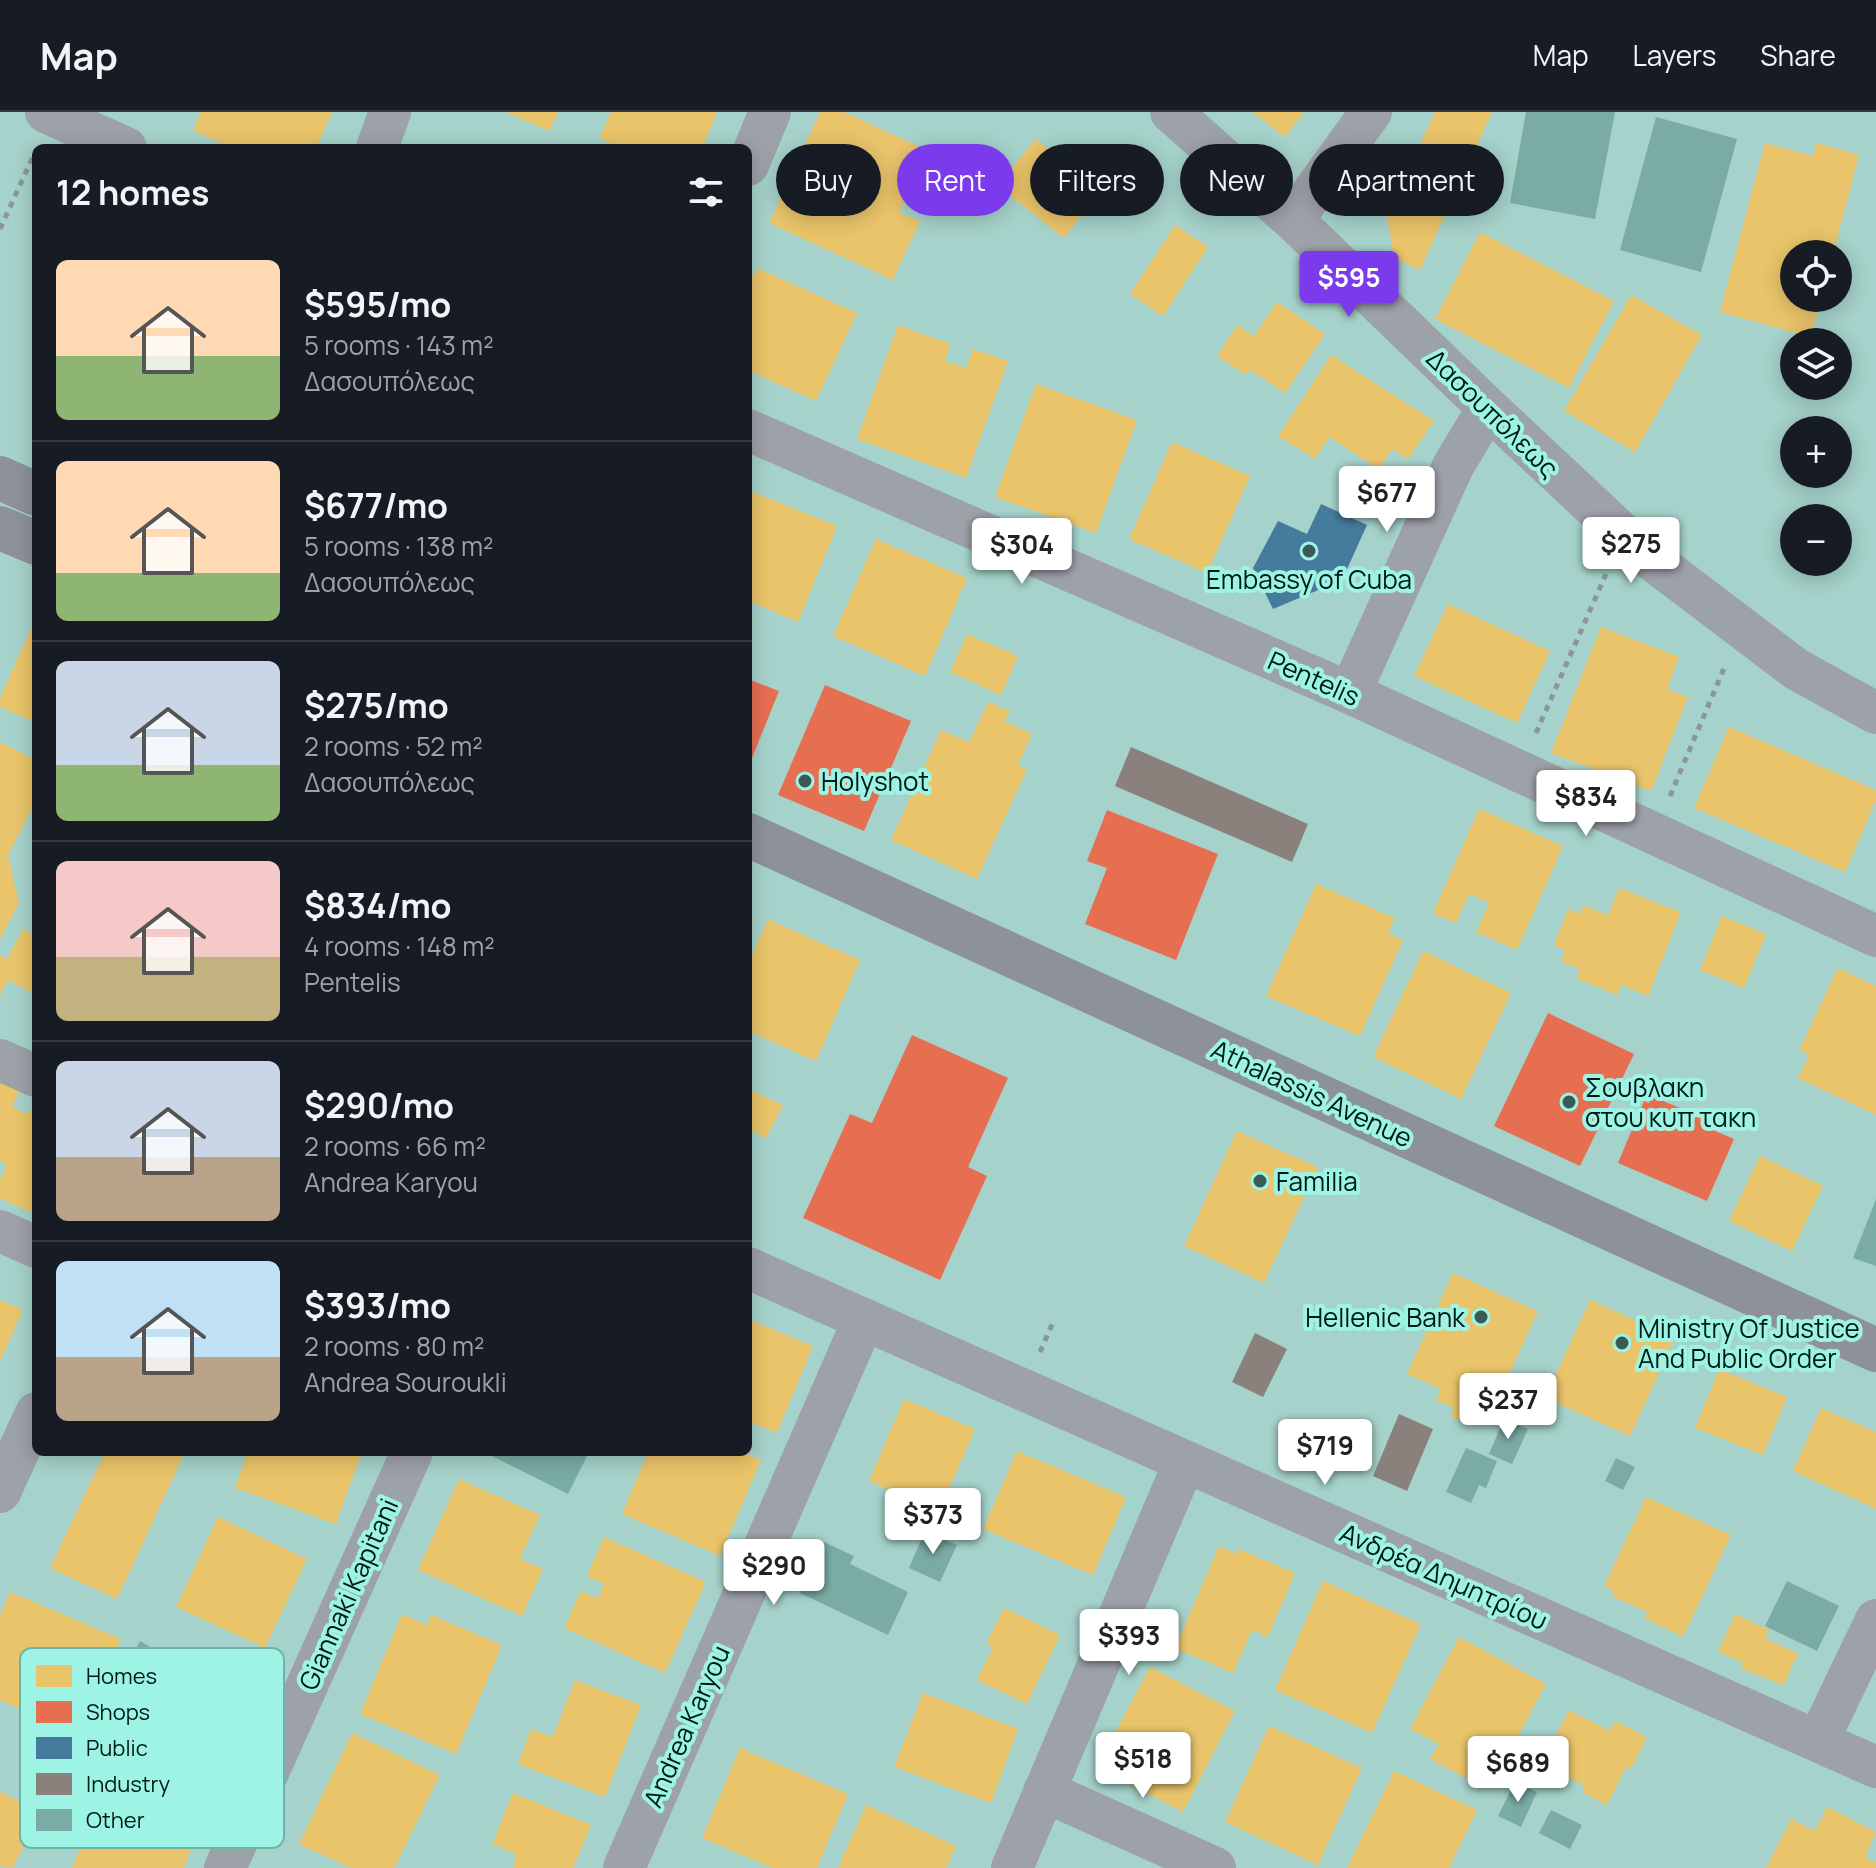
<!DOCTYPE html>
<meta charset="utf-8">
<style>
:root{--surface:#171b24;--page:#20242c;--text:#f1f3f6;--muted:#9ea1a6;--line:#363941;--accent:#7c3aed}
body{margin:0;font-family:Manrope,sans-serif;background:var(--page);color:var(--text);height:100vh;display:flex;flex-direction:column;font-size:30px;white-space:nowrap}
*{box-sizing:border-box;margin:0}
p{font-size:26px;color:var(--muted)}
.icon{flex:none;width:44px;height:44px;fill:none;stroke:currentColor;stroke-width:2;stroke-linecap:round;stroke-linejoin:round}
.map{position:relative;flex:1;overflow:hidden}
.side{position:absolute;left:32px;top:32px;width:720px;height:1312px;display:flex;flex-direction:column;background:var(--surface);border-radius:12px;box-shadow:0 4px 20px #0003}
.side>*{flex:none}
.guide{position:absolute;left:776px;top:32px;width:760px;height:72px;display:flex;gap:16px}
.buttons{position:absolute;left:1780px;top:128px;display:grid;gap:16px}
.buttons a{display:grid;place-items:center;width:72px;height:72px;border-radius:50%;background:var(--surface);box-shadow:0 4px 20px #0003;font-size:40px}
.price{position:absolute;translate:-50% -68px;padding:0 18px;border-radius:8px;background:#fff;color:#222;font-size:26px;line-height:52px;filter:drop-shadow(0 2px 4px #0008)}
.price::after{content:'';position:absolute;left:50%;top:48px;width:24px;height:18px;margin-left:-12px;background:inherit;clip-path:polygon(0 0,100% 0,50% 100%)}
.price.current{background:var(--accent);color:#fff}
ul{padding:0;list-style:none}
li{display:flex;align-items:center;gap:24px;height:200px;padding:0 24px}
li+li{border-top:2px solid var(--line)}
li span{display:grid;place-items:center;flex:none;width:224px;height:160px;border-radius:12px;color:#555}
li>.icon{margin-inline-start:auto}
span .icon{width:96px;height:96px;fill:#fffc;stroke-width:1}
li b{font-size:34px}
h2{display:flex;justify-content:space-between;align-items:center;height:96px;padding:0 24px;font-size:34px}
.pill{padding:0 28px;border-radius:36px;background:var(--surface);box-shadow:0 4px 20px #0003;font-size:28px;line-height:72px}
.pill.current{background:var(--accent);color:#fff}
header{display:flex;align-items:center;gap:48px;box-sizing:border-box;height:112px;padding:0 40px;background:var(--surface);border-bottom:2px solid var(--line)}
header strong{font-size:38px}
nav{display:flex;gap:44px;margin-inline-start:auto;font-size:28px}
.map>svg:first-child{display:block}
.homes{fill:#e9c46a}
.shops{fill:#e76f51}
.public{fill:#457b9d}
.industry{fill:#8a817c}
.building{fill:#7aaca5}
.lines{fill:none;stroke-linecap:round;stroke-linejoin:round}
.path{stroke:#8b9699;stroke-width:5;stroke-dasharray:6 6;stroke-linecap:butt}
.minor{stroke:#9da1a8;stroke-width:42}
.major{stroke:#8d9199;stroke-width:44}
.poi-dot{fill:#3a5a55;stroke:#9ef4e4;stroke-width:3}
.labels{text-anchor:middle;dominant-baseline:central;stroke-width:8;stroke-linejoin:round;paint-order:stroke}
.street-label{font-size:26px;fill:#011a16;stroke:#9ef4e4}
.poi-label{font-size:26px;fill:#011a16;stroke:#9ef4e4;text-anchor:start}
.key{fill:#9ef4e4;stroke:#6fb3a6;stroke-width:2}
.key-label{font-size:22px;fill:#011a16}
</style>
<header>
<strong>Map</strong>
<nav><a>Map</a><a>Layers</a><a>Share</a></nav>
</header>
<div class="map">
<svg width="1876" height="1756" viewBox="0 0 1876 1756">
<rect width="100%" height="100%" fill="#a5d2ca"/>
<path class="homes" d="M 201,0 L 332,0 L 316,36 L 234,36 L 193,19 Z
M 505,0 L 558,0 L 550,19 Z
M 611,0 L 717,0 L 702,36 L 622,36 L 599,26 Z
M 820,0 L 844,0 L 927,38 L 899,100 L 920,109 L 893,168 L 769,111 Z
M 1252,0 L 1304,0 L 1285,25 Z
M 1435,0 L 1492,0 L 1420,158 L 1394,146 L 1387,105 Z
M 1035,27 L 1101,78 L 1064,126 L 998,74 Z
M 1765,31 L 1813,44 L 1817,31 L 1859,43 L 1833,142 L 1794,142 L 1794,186 L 1821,186 L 1811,225 L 1720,200 Z
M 1175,113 L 1208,135 L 1163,204 L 1130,182 Z
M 1480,120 L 1614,189 L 1569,276 L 1435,207 Z
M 757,156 L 857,201 L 816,289 L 748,258 L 748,175 Z
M 1631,183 L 1702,223 L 1635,340 L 1564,299 Z
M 1277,190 L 1325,222 L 1285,281 L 1250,258 L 1246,263 L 1217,244 L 1237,213 L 1254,224 Z
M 898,213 L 950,232 L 945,249 L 966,256 L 973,237 L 1008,249 L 966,366 L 857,327 Z
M 1331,243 L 1434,309 L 1408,347 L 1392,337 L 1379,357 L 1329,325 L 1315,347 L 1278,324 Z
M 1036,272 L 1137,308 L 1096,421 L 995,385 Z
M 1172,330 L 1250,364 L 1207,461 L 1129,427 Z
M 753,380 L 837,414 L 798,510 L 748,489 L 748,391 Z
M 876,427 L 967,466 L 925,564 L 833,524 Z
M 1448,492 L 1550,539 L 1517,611 L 1414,564 Z
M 36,505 L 36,611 L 0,595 L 0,586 Z
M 1601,515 L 1679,545 L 1667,577 L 1688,585 L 1651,679 L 1551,641 Z
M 967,522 L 1018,544 L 1001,583 L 950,560 Z
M 988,590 L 1010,599 L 1004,609 L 1032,622 L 1018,653 L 1027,657 L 977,767 L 891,728 L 941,618 L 969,630 Z
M 1729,615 L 1876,678 L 1876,688 L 1845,760 L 1694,696 Z
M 0,630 L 36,648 L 36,689 L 8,743 L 19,791 L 0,827 Z
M 1479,697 L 1563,734 L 1517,838 L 1476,820 L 1489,791 L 1469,782 L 1456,811 L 1433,801 Z
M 1316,772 L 1395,806 L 1388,821 L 1403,828 L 1360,924 L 1266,884 Z
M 1619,776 L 1681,800 L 1648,884 L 1621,873 L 1617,883 L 1576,866 L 1580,857 L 1561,849 L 1565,838 L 1554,833 L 1568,797 L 1580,802 L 1583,793 L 1608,803 Z
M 1722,804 L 1766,822 L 1744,876 L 1700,858 Z
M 768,807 L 860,848 L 816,949 L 748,919 L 748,852 Z
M 23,817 L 36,824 L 36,883 L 8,868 L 0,883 L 0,843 L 7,847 Z
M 1423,839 L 1511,881 L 1461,987 L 1373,945 Z
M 1838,856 L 1876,874 L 1876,1003 L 1798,966 L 1809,943 L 1799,938 Z
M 0,963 L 22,973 L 12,995 L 28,1002 L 36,987 L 36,1103 L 0,1086 L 0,1068 L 7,1053 L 0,1049 Z
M 748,977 L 783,993 L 766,1026 L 748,1017 Z
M 1237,1019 L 1318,1055 L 1264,1171 L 1184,1134 Z
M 1760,1044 L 1823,1074 L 1792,1139 L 1729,1109 Z
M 1453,1161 L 1538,1199 L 1492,1300 L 1478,1293 L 1469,1312 L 1450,1304 L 1454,1296 L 1436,1288 L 1441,1277 L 1407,1262 Z
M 0,1188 L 23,1198 L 0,1249 Z
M 1590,1188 L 1675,1226 L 1630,1324 L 1545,1286 Z
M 748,1207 L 813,1234 L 777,1321 L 748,1310 Z
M 1719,1257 L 1787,1285 L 1763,1343 L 1695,1316 Z
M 904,1287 L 975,1317 L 939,1400 L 869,1369 Z
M 1821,1296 L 1876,1320 L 1876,1397 L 1793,1359 Z
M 1017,1339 L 1126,1385 L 1093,1463 L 983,1417 Z
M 105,1340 L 185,1340 L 117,1487 L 50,1456 Z
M 248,1340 L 362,1340 L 336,1412 L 235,1376 Z
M 648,1340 L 742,1340 L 761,1348 L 720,1444 L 622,1402 Z
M 459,1367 L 540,1403 L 520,1447 L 543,1457 L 522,1504 L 418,1458 Z
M 1646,1385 L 1731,1423 L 1683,1525 L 1644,1506 L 1647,1500 L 1612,1484 L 1614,1479 L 1604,1474 Z
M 218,1405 L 307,1447 L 265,1536 L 176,1495 Z
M 604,1425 L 706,1470 L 665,1561 L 564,1516 L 581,1479 L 598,1486 L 604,1472 L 587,1464 Z
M 1219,1434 L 1237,1442 L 1239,1437 L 1295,1461 L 1268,1525 L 1252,1518 L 1233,1561 L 1175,1536 Z
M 1323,1469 L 1421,1512 L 1372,1621 L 1275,1578 Z
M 10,1480 L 121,1527 L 80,1623 L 0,1588 L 0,1503 Z
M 1004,1496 L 1060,1523 L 1027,1592 L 977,1568 L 993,1535 L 986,1532 Z
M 402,1502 L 427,1513 L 431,1503 L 502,1533 L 456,1642 L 360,1602 Z
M 1735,1502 L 1769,1518 L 1765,1527 L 1798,1541 L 1784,1573 L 1741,1557 L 1744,1551 L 1718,1540 Z
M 1459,1525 L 1546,1572 L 1489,1678 L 1430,1647 L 1439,1632 L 1410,1617 Z
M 1150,1555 L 1235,1599 L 1183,1700 L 1097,1655 Z
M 575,1568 L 641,1593 L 605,1685 L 518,1652 L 531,1617 L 553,1625 Z
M 923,1581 L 1018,1617 L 991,1691 L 894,1655 Z
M 1569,1598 L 1610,1619 L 1615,1609 L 1647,1625 L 1631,1657 L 1626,1655 L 1607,1693 L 1582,1680 L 1585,1674 L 1541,1652 Z
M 1269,1614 L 1362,1656 L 1318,1753 L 1225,1710 Z
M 352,1621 L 440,1663 L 394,1756 L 351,1756 L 299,1732 Z
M 740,1636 L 848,1682 L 817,1756 L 773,1756 L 702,1726 Z
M 1394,1659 L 1477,1698 L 1449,1756 L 1347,1756 Z
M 112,1663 L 206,1703 L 183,1756 L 72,1756 Z
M 0,1680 L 40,1699 L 13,1756 L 0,1754 Z
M 513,1681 L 591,1713 L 573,1756 L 513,1756 L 516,1742 L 492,1732 Z
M 866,1693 L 956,1734 L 946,1756 L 838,1756 Z
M 1827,1695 L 1876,1720 L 1865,1745 L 1876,1750 L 1876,1756 L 1766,1756 L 1791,1707 L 1815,1719 Z"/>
<path class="shops" d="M 748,567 L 779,579 L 748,656 Z
M 825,573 L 911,609 L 864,719 L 778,683 Z
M 1107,698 L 1218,742 L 1176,848 L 1085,812 L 1107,756 L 1087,749 Z
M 1548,901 L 1634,942 L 1580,1054 L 1494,1014 Z
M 912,923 L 1008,966 L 968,1055 L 987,1064 L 940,1168 L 803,1106 L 850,1002 L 872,1011 Z
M 1651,984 L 1704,1006 L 1701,1013 L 1734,1027 L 1707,1089 L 1618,1051 L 1644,989 L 1649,991 Z"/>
<path class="public" d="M 1321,392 L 1367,413 L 1342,468 L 1273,497 L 1253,456 L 1278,409 L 1307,422 Z"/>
<path class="industry" d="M 1131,635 L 1308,712 L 1292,750 L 1115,674 Z
M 1255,1221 L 1287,1237 L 1263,1285 L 1232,1270 Z
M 1399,1302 L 1433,1317 L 1407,1379 L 1373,1364 Z"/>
<path class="building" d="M 1526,0 L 1615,0 L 1595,107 L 1510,91 Z
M 1656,5 L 1737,27 L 1701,160 L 1620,138 Z
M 1876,1087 L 1876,1154 L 1853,1146 Z
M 1504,1307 L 1528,1317 L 1512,1352 L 1489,1342 Z
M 1466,1336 L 1497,1349 L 1486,1376 L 1479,1373 L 1471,1391 L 1446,1380 Z
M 484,1340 L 589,1340 L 568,1382 Z
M 1616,1346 L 1635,1355 L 1623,1378 L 1605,1369 Z
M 925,1419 L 957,1433 L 940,1470 L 909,1456 Z
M 824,1430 L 854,1444 L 850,1452 L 908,1480 L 888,1523 L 800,1481 Z
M 1787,1469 L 1839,1494 L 1817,1539 L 1765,1514 Z
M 140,1529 L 166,1544 L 156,1562 L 130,1547 Z
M 1515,1670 L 1537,1680 L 1521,1715 L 1498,1704 Z
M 1551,1698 L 1582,1713 L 1570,1737 L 1539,1721 Z"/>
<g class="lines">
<path class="path" d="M 0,117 L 36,38
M 1536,621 L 1606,462
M 1670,684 L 1725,554
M 1040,1240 L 1054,1208"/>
<path class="minor" d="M 46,0 L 126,36
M 1171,0 L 1293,108 L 1488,296 L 1643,441 L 1796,557 L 1876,601
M 377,36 L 390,0
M 748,53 L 770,0
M 1293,108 L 1371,0
M 748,318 L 1350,581 L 1876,824
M 1350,581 L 1453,354 L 1488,296
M 0,948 L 36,964
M 0,1119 L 36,1135
M 748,1156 L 1876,1655
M 0,1380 L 36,1301
M 1818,1629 L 1876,1508
M 1044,1679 L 1215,1756
M 225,1756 L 412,1340
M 624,1756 L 864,1207
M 1012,1756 L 1185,1349"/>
<path class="major" d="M 0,366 L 36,382
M 0,416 L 36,431
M 748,723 L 1876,1238"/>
</g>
<g class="poi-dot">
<circle cx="1309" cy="439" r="8"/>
<circle cx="805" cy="669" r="8"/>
<circle cx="1569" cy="990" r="8"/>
<circle cx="1260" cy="1069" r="8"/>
<circle cx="1481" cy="1205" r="8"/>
<circle cx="1622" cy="1231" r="8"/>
</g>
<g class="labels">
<g class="street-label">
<text transform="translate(1493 301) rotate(44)">Δασουπόλεως</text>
<text transform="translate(1314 566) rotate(24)">Pentelis</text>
<text transform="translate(1312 981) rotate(25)">Athalassis Avenue</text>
<text transform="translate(1444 1464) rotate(24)">Ανδρέα Δημητρίου</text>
<text transform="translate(348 1482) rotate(-66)">Giannaki Kapitani</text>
<text transform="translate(686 1614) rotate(-66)">Andrea Karyou</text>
</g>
<g class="poi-label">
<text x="1309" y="467" text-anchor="middle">Embassy of Cuba</text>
<text x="821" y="669">Holyshot</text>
<text x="1585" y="975">Σουβλακη<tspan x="1585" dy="30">στου κυπ τακη</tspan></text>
<text x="1276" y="1069">Familia</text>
<text x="1465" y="1205" text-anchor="end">Hellenic Bank</text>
<text x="1638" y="1216">Ministry Of Justice<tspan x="1638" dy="30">And Public Order</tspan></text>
</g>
</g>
<rect x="20" y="1536" width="264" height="200" rx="12" class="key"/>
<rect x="36" y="1553" width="36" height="22" fill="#e9c46a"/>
<rect x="36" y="1589" width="36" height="22" fill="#e76f51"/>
<rect x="36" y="1625" width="36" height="22" fill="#457b9d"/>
<rect x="36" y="1661" width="36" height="22" fill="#8a817c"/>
<rect x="36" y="1697" width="36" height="22" fill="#7aaca5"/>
<g class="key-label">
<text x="86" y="1572">Homes</text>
<text x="86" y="1608">Shops</text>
<text x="86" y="1644">Public</text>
<text x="86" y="1680">Industry</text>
<text x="86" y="1716">Other</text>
</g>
</svg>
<div class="buttons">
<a><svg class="icon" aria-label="locate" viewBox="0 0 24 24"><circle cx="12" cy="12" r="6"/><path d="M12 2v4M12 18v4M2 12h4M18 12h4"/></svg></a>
<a><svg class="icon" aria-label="layers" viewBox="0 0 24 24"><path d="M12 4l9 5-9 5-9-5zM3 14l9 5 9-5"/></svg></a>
<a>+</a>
<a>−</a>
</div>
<b class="price current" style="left:1349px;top:207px">$595</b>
<b class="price" style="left:1387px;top:422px">$677</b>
<b class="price" style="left:1631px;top:473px">$275</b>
<b class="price" style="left:1022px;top:474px">$304</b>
<b class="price" style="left:1586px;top:726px">$834</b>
<b class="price" style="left:1508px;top:1329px">$237</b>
<b class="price" style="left:1325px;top:1375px">$719</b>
<b class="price" style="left:933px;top:1444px">$373</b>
<b class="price" style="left:774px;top:1495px">$290</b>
<b class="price" style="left:1129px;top:1565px">$393</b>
<b class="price" style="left:1143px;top:1688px">$518</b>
<b class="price" style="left:1518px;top:1692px">$689</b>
<div class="guide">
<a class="pill">Buy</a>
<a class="pill current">Rent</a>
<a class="pill">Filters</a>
<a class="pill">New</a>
<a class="pill">Apartment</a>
</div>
<section class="side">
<h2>12 homes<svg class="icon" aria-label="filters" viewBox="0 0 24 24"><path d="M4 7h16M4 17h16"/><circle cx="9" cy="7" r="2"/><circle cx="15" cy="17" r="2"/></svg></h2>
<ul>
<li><span style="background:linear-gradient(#ffd9b3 60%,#8fb573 0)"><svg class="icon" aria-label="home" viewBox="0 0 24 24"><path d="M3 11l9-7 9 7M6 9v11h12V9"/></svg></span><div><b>$595/mo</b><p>5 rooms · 143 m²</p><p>Δασουπόλεως</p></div></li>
<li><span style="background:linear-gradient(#ffd9b3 70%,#8fb573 0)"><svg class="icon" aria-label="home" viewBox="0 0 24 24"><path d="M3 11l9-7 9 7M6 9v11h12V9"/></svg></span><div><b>$677/mo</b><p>5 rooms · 138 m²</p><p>Δασουπόλεως</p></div></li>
<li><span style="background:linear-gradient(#c9d6e8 65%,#8fb573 0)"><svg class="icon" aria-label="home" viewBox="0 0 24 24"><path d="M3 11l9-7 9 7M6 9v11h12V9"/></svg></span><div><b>$275/mo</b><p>2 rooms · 52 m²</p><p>Δασουπόλεως</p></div></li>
<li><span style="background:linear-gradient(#f6c9c9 60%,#c2b280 0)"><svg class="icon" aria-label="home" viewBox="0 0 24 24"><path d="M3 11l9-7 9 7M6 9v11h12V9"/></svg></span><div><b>$834/mo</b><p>4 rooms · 148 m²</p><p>Pentelis</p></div></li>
<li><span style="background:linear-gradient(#c9d6e8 60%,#b9a48a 0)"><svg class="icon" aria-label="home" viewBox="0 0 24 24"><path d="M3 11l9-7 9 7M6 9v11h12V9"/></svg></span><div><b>$290/mo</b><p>2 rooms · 66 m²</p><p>Andrea Karyou</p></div></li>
<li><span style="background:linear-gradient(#bfe0f5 60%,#b9a48a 0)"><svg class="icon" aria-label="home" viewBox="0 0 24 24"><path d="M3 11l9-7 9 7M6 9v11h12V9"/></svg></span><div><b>$393/mo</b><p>2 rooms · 80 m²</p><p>Andrea Souroukli</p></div></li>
</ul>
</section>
</div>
